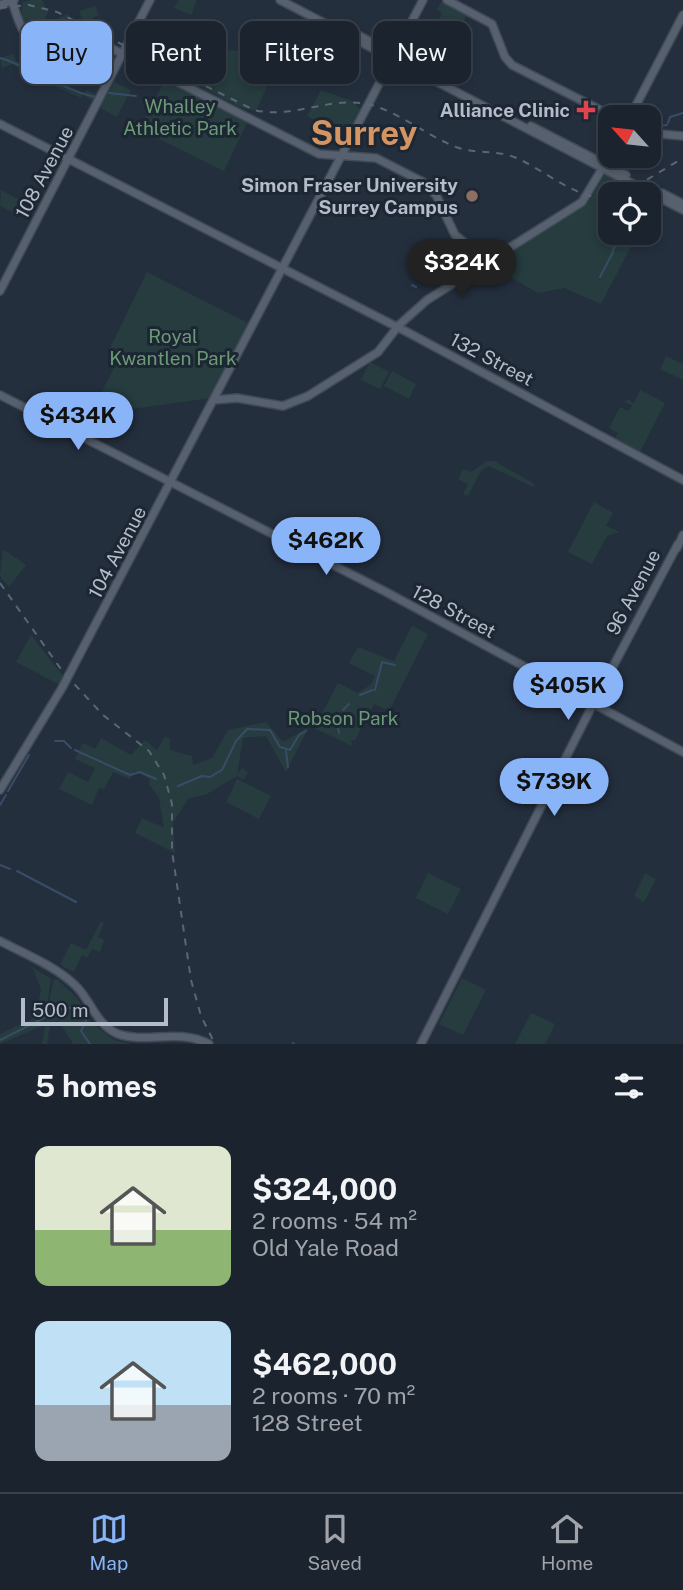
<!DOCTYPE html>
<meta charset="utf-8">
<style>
:root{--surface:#1b232e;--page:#242b36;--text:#f1f3f6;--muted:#a0a4aa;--line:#39404a;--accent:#8ab4f8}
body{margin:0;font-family:"Public Sans",sans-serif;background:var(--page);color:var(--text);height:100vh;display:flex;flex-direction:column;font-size:26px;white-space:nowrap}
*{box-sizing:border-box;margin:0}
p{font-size:23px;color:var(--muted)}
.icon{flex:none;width:38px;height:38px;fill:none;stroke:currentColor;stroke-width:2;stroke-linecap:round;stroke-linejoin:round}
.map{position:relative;height:1044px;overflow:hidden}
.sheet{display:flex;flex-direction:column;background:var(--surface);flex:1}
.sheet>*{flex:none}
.top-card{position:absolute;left:21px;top:21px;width:642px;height:63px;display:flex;gap:14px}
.needle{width:46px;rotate:297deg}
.controls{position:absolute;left:598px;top:105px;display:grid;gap:14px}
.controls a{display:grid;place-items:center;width:63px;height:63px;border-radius:14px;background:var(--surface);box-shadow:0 4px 10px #0003,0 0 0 2px var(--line);font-size:35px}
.scale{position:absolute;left:21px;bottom:18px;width:147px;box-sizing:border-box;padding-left:7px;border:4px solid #b4bcc9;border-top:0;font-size:19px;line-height:24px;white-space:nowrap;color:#b4bcc9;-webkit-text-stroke:5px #1d2633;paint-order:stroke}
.price{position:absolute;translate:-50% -60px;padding:0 16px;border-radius:24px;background:var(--accent);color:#111;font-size:23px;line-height:46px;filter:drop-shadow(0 2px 4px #0008)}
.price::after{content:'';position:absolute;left:50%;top:42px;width:21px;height:16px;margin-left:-10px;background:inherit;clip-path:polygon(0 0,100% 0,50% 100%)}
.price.selected{background:#222;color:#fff}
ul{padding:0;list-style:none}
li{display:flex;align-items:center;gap:21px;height:175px;padding:0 35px}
li span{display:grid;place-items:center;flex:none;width:196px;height:140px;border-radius:14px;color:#555}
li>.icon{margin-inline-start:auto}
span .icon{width:84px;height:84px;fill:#fffc;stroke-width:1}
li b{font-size:30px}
h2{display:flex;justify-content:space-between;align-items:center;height:84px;padding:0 35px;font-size:30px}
.tag{padding:0 24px;border-radius:14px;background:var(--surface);box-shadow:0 4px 10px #0003,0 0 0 2px var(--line);font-size:24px;line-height:63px}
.tag.selected{background:var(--accent);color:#111}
.tabs{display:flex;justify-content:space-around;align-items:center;height:98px;border-top:2px solid var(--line);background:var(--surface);font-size:19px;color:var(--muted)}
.tabs a{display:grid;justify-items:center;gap:4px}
.tabs .selected{color:var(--accent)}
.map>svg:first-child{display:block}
.green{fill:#263c3f}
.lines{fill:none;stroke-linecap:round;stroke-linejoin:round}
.stream{stroke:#394c67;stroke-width:2}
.major-casing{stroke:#414a57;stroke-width:10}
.major{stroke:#56606e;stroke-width:7}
.rail{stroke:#5a6575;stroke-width:2;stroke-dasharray:7 7;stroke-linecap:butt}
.health-dot{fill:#e0444e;stroke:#1d2633;stroke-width:2.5}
.education-dot{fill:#8d6e63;stroke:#1d2633;stroke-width:2.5}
.labels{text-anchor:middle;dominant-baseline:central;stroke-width:6;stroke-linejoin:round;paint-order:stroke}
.park-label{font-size:19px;fill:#6b9a76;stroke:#1d2633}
.poi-label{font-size:19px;font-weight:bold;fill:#b4bcc9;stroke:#1d2633;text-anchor:end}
.street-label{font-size:19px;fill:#b4bcc9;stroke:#1d2633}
.town-label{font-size:33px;font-weight:bold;fill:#d59563;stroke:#1d2633}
</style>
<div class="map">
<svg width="683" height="1044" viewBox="0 0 683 1044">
<rect width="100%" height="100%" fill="#242f3e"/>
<path class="green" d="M 31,0 L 42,0 L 48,12 L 45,19 L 48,24 L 56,23 L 59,18 L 68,14 L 76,37 C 49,46 16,39 23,2 Z
M 179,0 L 197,0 L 191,15 L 174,8 Z
M 441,2 L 467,15 L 456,34 L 436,26 L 442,13 L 437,10 Z
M 96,6 L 98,15 L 84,23 L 79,11 Z
M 170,29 L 184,37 L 168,68 L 160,65 L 162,61 L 132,47 L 138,34 L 161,46 Z
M 282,32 L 293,38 L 278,64 L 268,59 Z
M 195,41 L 216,50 L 245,51 L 276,67 L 256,111 L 242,108 L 175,74 L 190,42 Z
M 13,54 L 17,62 L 43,58 L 48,64 L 41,78 L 43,74 L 84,93 L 87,90 L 97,95 L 94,101 L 83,95 L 81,98 L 40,80 L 37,84 L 13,64 L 2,68 L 0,58 Z
M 166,78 L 248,121 L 224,171 L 139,129 Z
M 114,82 L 131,90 L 117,117 L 100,108 Z
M 321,90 L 352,101 L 360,109 L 348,132 L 330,123 L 328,127 L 307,116 Z
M 606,173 L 639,192 L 637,194 L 611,194 L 611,233 L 638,233 L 601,304 L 564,288 L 538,293 L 491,266 L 587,204 Z
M 1,190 L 26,203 L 20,216 L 0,206 Z
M 147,272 L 250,324 L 212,398 L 124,410 L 95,405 L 119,358 L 108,352 Z
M 666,356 L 683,364 L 683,380 L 660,369 Z
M 370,362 L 389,372 L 380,389 L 361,380 Z
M 392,371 L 416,384 L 409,399 L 384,386 Z
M 640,390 L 665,403 L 640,452 L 615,438 L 618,433 L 609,428 L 620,407 L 629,411 L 632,405 L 624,402 L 629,399 L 633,404 Z
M 487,461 L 494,461 L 535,484 L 533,487 L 489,466 L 481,471 L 468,496 L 463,494 L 468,484 L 458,479 L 463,469 L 471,472 Z
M 594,502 L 613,513 L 606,526 L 620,532 L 607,536 L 592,564 L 568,552 Z
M 3,549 L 26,565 L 9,587 L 0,576 Z
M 412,626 L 428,634 L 389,711 L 374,704 L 355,740 L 351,740 L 352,746 L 314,728 L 338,683 L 358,693 L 370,685 L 375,676 L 349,663 L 358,647 L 394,661 Z
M 31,635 L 64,677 L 60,685 L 16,662 Z
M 266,722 L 283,742 L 309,727 L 286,772 L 266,736 L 243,738 L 237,775 L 242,768 L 248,772 L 244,780 L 237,776 L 207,794 L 188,799 L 173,823 L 175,853 L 135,833 L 142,818 L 164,828 L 159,798 L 149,784 L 150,779 L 135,771 L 130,779 L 113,772 L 104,789 L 99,788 L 92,805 L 59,789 L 68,772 L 88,782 L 95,768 L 75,759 L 83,743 L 95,749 L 101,738 L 131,755 L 145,740 L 157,750 L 165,736 L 170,739 L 170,750 L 192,756 L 193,765 L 212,758 L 228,730 Z
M 237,779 L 271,796 L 259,819 L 226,802 Z
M 428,873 L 461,889 L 448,914 L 416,898 Z
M 645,873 L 656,879 L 644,902 L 634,896 Z
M 101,921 L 104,923 L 98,937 L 104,940 L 100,952 L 92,949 L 87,958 L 82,955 L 74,972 L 60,965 L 71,943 L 86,950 Z
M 32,967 L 51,979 L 44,1025 L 0,1044 L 0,1034 L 36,1017 L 41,989 Z
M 462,978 L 486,990 L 463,1035 L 439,1024 Z
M 57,979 L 78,999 L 91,1022 L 114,1040 L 131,1044 L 192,1044 L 73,1044 L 58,1020 L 50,1024 L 47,1044 L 42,1044 L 53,981 Z
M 531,1013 L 555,1024 L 545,1044 L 515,1044 Z"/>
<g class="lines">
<path class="stream" d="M 0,58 C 33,68 61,89 95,97
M 109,93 L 136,96
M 668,123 L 670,117 L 683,113
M 654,127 L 667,125
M 619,240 L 622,233
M 613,250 L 618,241
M 600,277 L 613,252
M 412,285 L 416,287
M 375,690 L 382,662 L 395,665
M 360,695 L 373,690
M 343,710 L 349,704
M 337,724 L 339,733
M 55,741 L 64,741 L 71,748
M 75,750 L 130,775 L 140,772 L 156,779
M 286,751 L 288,767
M 178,786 L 202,776 L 210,777 L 222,770 L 236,741 L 247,729 L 270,730 L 280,747 L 290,750 L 299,735 L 306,731
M 8,791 L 29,755
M 0,805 L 6,795
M 0,865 L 10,869
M 17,871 L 76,902
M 0,1040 L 62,1009 L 81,1006 L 86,1021 L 81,1031 L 90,1044
M 293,1043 L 294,1044"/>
<defs>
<path id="major" d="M 12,0 C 19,26 29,58 64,48 C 77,44 88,40 101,43 L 319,154 L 376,158 L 423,182 L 436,195 L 455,235 L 492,264
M 280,0 L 683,210
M 447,0 L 492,24 L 505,57 L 512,65 L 614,117
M 0,5 L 14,0
M 348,30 L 381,47
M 630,117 L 683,15
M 0,124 L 407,332 L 683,480
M 531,126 L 626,175
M 649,133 L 683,136
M 662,193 L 683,204
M 0,291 L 150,0
M 0,395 L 386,592 L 683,752
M 214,400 L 237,398 L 283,406 L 308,396 L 378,352 L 399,325 L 427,300 L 582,202 L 611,154
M 677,548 L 683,535
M 0,790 L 62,688 L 423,0
M 0,941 C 25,954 55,966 75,985 C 91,1000 96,1025 118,1034 C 147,1044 177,1028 209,1044
M 421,1044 L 592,706 L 678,544"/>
</defs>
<use href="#major" class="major-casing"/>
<use href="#major" class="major"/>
<path class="rail" d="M 0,8 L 29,5 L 57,12 L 254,110 C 295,120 334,93 375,106 C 404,116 428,136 456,147 C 475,154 495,150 514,157 C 544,169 577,201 611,198
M 623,194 L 683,158
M 0,583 L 63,672 L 103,715 L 149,751 L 164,775 L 172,804 L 172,851 L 191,980 L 201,1016 L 215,1044"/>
</g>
<path class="health-dot" d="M582.5 99.5h7v7h7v7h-7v7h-7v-7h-7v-7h7z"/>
<circle class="education-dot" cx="472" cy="196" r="7"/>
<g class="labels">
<g class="park-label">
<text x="180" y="106">Whalley<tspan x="180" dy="22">Athletic Park</tspan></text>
<text x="173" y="336">Royal<tspan x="173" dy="22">Kwantlen Park</tspan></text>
<text x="343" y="718">Robson Park</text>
</g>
<g class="poi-label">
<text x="570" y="110">Alliance Clinic</text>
<text x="458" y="185">Simon Fraser University<tspan x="458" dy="22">Surrey Campus</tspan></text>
</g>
<g class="street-label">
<text transform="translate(44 172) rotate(-62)">108 Avenue</text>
<text transform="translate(492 359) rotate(28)">132 Street</text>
<text transform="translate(117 552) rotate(-62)">104 Avenue</text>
<text transform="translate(633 592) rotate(-62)">96 Avenue</text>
<text transform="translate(454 611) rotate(28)">128 Street</text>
</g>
<g class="town-label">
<text x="364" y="133">Surrey</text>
</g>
</g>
</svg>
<div class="controls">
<a><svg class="needle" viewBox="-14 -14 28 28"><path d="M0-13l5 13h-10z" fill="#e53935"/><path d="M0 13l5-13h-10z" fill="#a0a4aa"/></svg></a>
<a><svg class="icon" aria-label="locate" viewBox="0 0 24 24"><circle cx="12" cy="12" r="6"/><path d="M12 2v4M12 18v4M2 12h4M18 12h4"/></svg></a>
</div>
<div class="scale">500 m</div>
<b class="price selected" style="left:462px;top:299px">$324K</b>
<b class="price" style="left:78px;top:452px">$434K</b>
<b class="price" style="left:326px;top:577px">$462K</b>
<b class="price" style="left:568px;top:722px">$405K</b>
<b class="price" style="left:554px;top:818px">$739K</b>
<div class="top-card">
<a class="tag selected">Buy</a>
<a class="tag">Rent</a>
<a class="tag">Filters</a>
<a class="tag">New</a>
</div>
</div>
<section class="sheet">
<h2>5 homes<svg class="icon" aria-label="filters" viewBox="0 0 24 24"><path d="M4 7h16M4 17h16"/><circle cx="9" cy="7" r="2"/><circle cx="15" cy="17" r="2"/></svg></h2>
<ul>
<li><span style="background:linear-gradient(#dfe7d0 60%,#8fb573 0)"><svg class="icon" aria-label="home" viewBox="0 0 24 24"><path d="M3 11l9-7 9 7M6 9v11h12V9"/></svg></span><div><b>$324,000</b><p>2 rooms · 54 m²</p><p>Old Yale Road</p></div></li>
<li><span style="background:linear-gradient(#bfe0f5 60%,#9aa5b1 0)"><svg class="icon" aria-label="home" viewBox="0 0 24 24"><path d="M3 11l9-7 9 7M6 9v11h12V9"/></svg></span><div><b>$462,000</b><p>2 rooms · 70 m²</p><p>128 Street</p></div></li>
</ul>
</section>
<nav class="tabs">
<a class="selected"><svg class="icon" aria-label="map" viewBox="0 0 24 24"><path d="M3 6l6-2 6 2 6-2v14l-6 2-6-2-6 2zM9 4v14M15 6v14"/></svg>Map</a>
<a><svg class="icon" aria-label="saved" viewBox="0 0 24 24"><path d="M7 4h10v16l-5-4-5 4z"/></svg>Saved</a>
<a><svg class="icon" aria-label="home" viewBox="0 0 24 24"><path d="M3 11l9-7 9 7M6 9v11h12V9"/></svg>Home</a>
</nav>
